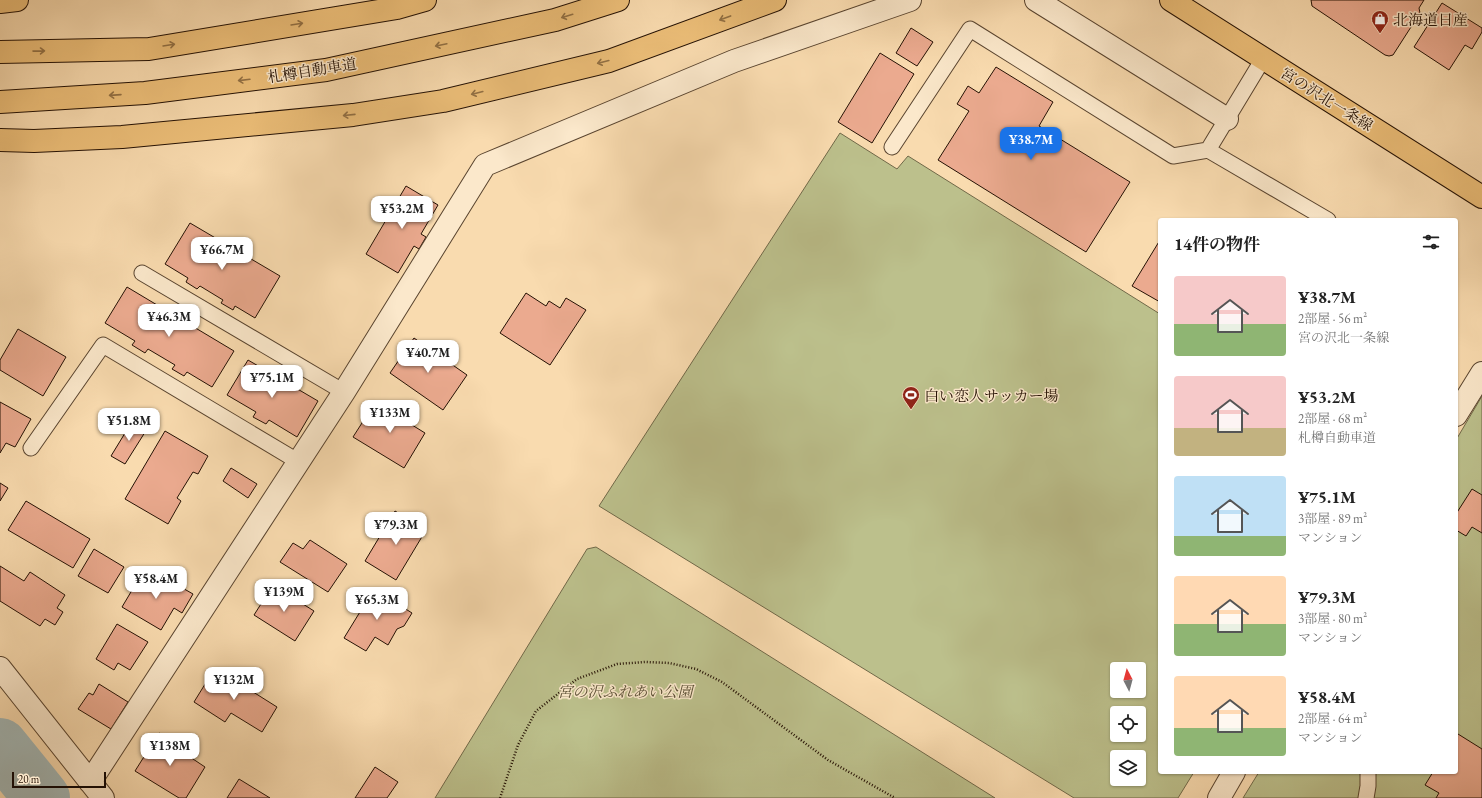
<!DOCTYPE html>
<html lang="ja">
<meta charset="utf-8">
<style>
:root{--surface:#fff;--page:#f6f6f6;--text:#222;--muted:#767676;--accent:#1a73e8}
body{margin:0;font-family:"EB Garamond","Noto Serif JP",serif;background:var(--page);color:var(--text);height:100vh;display:flex;flex-direction:column;font-size:15px;white-space:nowrap}
*{box-sizing:border-box;margin:0}
p{font-size:13px;color:var(--muted)}
.icon{flex:none;width:22px;height:22px;fill:none;stroke:currentColor;stroke-width:2;stroke-linecap:round;stroke-linejoin:round}
.map{position:relative;flex:1;overflow:hidden}
.panel{position:absolute;left:1158px;top:218px;width:300px;height:556px;display:flex;flex-direction:column;background:var(--surface);border-radius:4px;box-shadow:0 1px 3px #0004}
.panel>*{flex:none}
.needle{width:26px;rotate:354deg}
.fabs{position:absolute;left:1110px;top:662px;display:grid;gap:8px}
.fabs a{display:grid;place-items:center;width:36px;height:36px;border-radius:4px;background:var(--surface);box-shadow:0 1px 3px #0004;font-size:20px}
.scale{position:absolute;left:12px;bottom:10px;width:94px;box-sizing:border-box;padding-left:4px;border:2px solid #241104;border-top:0;font-size:11px;line-height:14px;white-space:nowrap;color:#241104;-webkit-text-stroke:3px #fbe8cb;paint-order:stroke}
.price{position:absolute;translate:-50% -34px;padding:0 9px;border-radius:8px;background:#fff;color:#222;font-size:13px;line-height:26px;filter:drop-shadow(0 1px 2px #0008)}
.price::after{content:'';position:absolute;left:50%;top:24px;width:12px;height:9px;margin-left:-6px;background:inherit;clip-path:polygon(0 0,100% 0,50% 100%)}
.price.current{background:var(--accent);color:#fff}
ul{padding:0;list-style:none}
li{display:flex;align-items:center;gap:12px;height:100px;padding:0 16px}
li span{display:grid;place-items:center;flex:none;width:112px;height:80px;border-radius:4px;color:#555}
li>.icon{margin-inline-start:auto}
span .icon{width:48px;height:48px;fill:#fffc;stroke-width:1}
li b{font-size:17px}
h2{display:flex;justify-content:space-between;align-items:center;height:48px;padding:0 16px;font-size:17px}
.map>svg:first-child{display:block}
.green{fill:#bcc08c;stroke:#706848;fill-rule:evenodd}
.lines{fill:none;stroke-linecap:round;stroke-linejoin:round}
.stream{stroke:#70756f;stroke-width:9}
.river{stroke:#a3b8b7;stroke-width:56}
.building{fill:#ebaa8f;stroke:#241104}
.lane-casing{stroke:#59442f;stroke-width:17}
.street-casing{stroke:#59442f;stroke-width:24}
.primary-casing{stroke:#241104;stroke-width:24}
.highway-casing{stroke:#241104;stroke-width:24}
.path{stroke:#241104;stroke-width:2.5;stroke-dasharray:1 2;stroke-linecap:butt}
.lane{stroke:#fbe8cb;stroke-width:15}
.street{stroke:#fbe8cb;stroke-width:22}
.primary{stroke:#ecbe78;stroke-width:22}
.highway{stroke:#ecbe78;stroke-width:22}
.oneway{stroke:#927044}
.labels{text-anchor:middle;dominant-baseline:central;stroke-width:3;stroke-linejoin:round;paint-order:stroke}
.poi-label{font-size:15px;fill:#241104;stroke:#fbe8cb;text-anchor:start}
.street-label{font-size:15px;fill:#241104;stroke:#fbe8cb}
.park-label{font-size:15px;font-style:italic;fill:#594e34;stroke:#fbe8cb}
</style>
<div class="map">
<svg width="1482" height="798" viewBox="0 0 1482 798">
<rect width="100%" height="100%" fill="#f9dbaf"/>
<filter id="stains"><feTurbulence type="fractalNoise" baseFrequency=".005" numOctaves="4"/><feColorMatrix values="0 0 0 0 .2 0 0 0 0 .09 0 0 0 0 .02 0 0 0 .5 -.17"/></filter>
<radialGradient id="worn" r=".72"><stop offset=".6" stop-color="#630" stop-opacity="0"/><stop offset="1" stop-color="#630" stop-opacity=".3"/></radialGradient>
<path class="green" d="M 840,133 L 897,169 L 908,156 L 1160,314 L 1160,772 L 1194,772 L 1178,798 L 1074,798 L 599,506 ZM 1117,669 L 1139,669 L 1139,691 L 1117,691 ZM 1117,713 L 1139,713 L 1139,735 L 1117,735 ZM 1117,757 L 1139,757 L 1139,779 L 1117,779 Z
M 1482,396 L 1482,798 L 1243,798 L 1259,772 L 1456,772 L 1456,440 Z
M 596,547 L 995,798 L 435,798 L 587,549 Z"/>
<g class="lines">
<path class="stream" d="M 0,785 L 13,762"/>
<path class="river" d="M 0,746 L 42,798"/>
</g>
<path class="building" d="M 1311,0 L 1424,0 L 1419,8 L 1420,13 L 1393,55 L 1389,56 L 1385,55 L 1312,6 Z
M 1442,3 L 1482,28 L 1482,32 L 1472,49 L 1465,45 L 1449,70 L 1414,47 Z
M 911,28 L 933,42 L 917,66 L 896,53 Z
M 880,53 L 914,74 L 872,143 L 838,122 Z
M 996,67 L 1053,102 L 1039,126 L 1130,182 L 1086,252 L 938,160 L 969,111 L 957,104 L 968,86 L 979,93 Z
M 406,186 L 438,205 L 421,234 L 426,237 L 419,249 L 414,246 L 398,273 L 366,254 Z
M 190,223 L 280,276 L 255,318 L 235,306 L 233,310 L 221,303 L 223,300 L 200,286 L 197,289 L 186,282 L 188,278 L 165,264 Z
M 1160,240 L 1160,302 L 1132,286 Z
M 127,287 L 234,351 L 212,387 L 187,372 L 184,376 L 172,369 L 175,365 L 148,349 L 145,353 L 132,345 L 135,341 L 105,323 Z
M 526,293 L 546,306 L 549,301 L 560,308 L 566,298 L 586,310 L 550,365 L 500,333 Z
M 18,329 L 66,357 L 43,396 L 0,370 L 0,360 Z
M 414,338 L 467,375 L 443,410 L 390,373 Z
M 248,360 L 318,401 L 297,437 L 269,420 L 266,424 L 253,417 L 256,412 L 227,395 Z
M 382,401 L 406,416 L 404,420 L 425,433 L 404,468 L 353,437 L 369,412 L 373,414 Z
M 0,402 L 31,419 L 15,447 L 6,443 L 0,453 Z
M 133,420 L 147,429 L 125,464 L 111,456 Z
M 165,431 L 208,456 L 198,474 L 193,472 L 177,498 L 181,501 L 168,524 L 125,499 Z
M 231,468 L 257,484 L 248,498 L 223,481 Z
M 0,483 L 8,488 L 0,501 Z
M 1472,489 L 1482,495 L 1482,533 L 1472,527 L 1466,536 L 1456,530 L 1456,514 Z
M 26,501 L 90,539 L 73,568 L 8,530 Z
M 395,511 L 426,530 L 396,580 L 365,561 Z
M 310,540 L 347,564 L 328,592 L 280,562 L 293,543 L 303,549 Z
M 94,549 L 124,567 L 108,593 L 78,576 Z
M 0,566 L 24,581 L 30,572 L 65,595 L 57,608 L 63,612 L 55,625 L 45,619 L 40,626 L 0,601 Z
M 144,570 L 170,585 L 172,582 L 193,594 L 182,613 L 174,608 L 161,630 L 122,607 Z
M 273,585 L 314,611 L 295,641 L 254,615 Z
M 374,589 L 412,613 L 404,626 L 397,629 L 388,645 L 375,637 L 366,651 L 344,638 Z
M 117,624 L 148,642 L 130,670 L 118,663 L 114,670 L 96,659 Z
M 215,668 L 277,707 L 262,732 L 231,713 L 225,722 L 194,702 Z
M 99,684 L 128,702 L 111,729 L 78,709 L 89,693 L 93,695 Z
M 159,733 L 183,747 L 181,751 L 205,767 L 186,798 L 179,798 L 135,771 Z
M 1458,734 L 1482,749 L 1482,798 L 1436,798 L 1439,793 L 1425,785 L 1433,772 L 1456,772 L 1456,736 Z
M 375,767 L 398,782 L 387,798 L 355,798 Z
M 239,779 L 270,798 L 227,798 Z"/>
<g class="lines">
<defs>
<path id="lane" d="M 1263,59 L 1208,150 L 1328,220
M 892,147 L 970,29 L 1173,156 L 1208,150
M 142,273 L 344,392
M 31,448 L 103,345 L 299,462
M 1366,798 L 1368,786 L 1368,772"/>
<path id="street" d="M 1036,0 L 1227,119
M 1456,415 L 1482,373
M 0,668 L 103,798
M 90,782 L 344,392 L 485,165 L 734,61 L 910,0
M 1219,798 L 1234,772"/>
<path id="primary" d="M 1171,0 L 1482,197"/>
<path id="highway" d="M 0,2 L 17,0
M 0,52 L 149,49 L 397,8 L 425,0
M 0,102 L 145,93 L 326,70 L 555,20 L 618,0
M 0,140 L 34,141 L 122,137 L 353,115 L 443,101 L 609,61 L 775,0"/>
</defs>
<use href="#lane" class="lane-casing"/>
<use href="#street" class="street-casing"/>
<use href="#primary" class="primary-casing"/>
<use href="#highway" class="highway-casing"/>
<path class="path" d="M 500,798 L 518,745 L 536,711 L 577,679 L 617,664 L 645,662 L 669,663 L 696,669 L 722,682 L 828,760 L 895,798"/>
<use href="#lane" class="lane"/>
<use href="#street" class="street"/>
<use href="#primary" class="primary"/>
<use href="#highway" class="highway"/>
</g>
<defs><path id="oneway-shaft" d="M-6 0H5M1.5-3L5.5 0L1.5 3" fill="none" stroke-width="1.6" stroke-linecap="round" stroke-linejoin="round"/></defs>
<g class="oneway">
<use href="#oneway-shaft" transform="translate(567 16) rotate(163)"/>
<use href="#oneway-shaft" transform="translate(725 18) rotate(160)"/>
<use href="#oneway-shaft" transform="translate(297 24) rotate(-9)"/>
<use href="#oneway-shaft" transform="translate(169 45) rotate(-9)"/>
<use href="#oneway-shaft" transform="translate(441 45) rotate(168)"/>
<use href="#oneway-shaft" transform="translate(39 51) rotate(-1)"/>
<use href="#oneway-shaft" transform="translate(603 62) rotate(166)"/>
<use href="#oneway-shaft" transform="translate(244 80) rotate(173)"/>
<use href="#oneway-shaft" transform="translate(477 93) rotate(166)"/>
<use href="#oneway-shaft" transform="translate(115 95) rotate(176)"/>
<use href="#oneway-shaft" transform="translate(349 115) rotate(174)"/>
</g>
<defs>
<symbol id="shop-pin" viewBox="-11 -11 22 30"><path d="M0 17L-7.5 6A9.5 9.5 0 1 1 7.5 6Z" fill="#8f2418" stroke="#fbe8cb"/><path d="M-5-2.5h2.3a2.7 3.5 0 0 1 5.4 0H5L5.5 6h-11ZM-1.5-2.5h3a1.5 2.3 0 0 0-3 0Z" fill="#fff"/></symbol>
<symbol id="stadium-pin" viewBox="-11 -11 22 30"><path d="M0 17L-7.5 6A9.5 9.5 0 1 1 7.5 6Z" fill="#8f2418" stroke="#fbe8cb"/><path d="M0-5a6.5 5 0 1 0 0 10a6.5 5 0 1 0 0-10ZM-3.5-1.8h7v3.6h-7Z" fill="#fff"/></symbol>
</defs>
<g fill-rule="evenodd">
<use href="#shop-pin" x="1370" y="9" width="20" height="27"/>
<use href="#stadium-pin" x="901" y="385" width="20" height="27"/>
</g>
<g class="labels">
<g class="poi-label">
<text x="1393" y="19">北海道日産</text>
<text x="924" y="395">白い恋人サッカー場</text>
</g>
<g class="street-label">
<text transform="translate(312 70) rotate(-9)">札樽自動車道</text>
<text transform="translate(1327 99) rotate(32)">宮の沢北一条線</text>
</g>
<g class="park-label">
<text x="625" y="691">宮の沢ふれあい公園</text>
</g>
</g>
<rect width="100%" height="100%" filter="url(#stains)"/>
<rect width="100%" height="100%" fill="url(#worn)"/>
</svg>
<div class="fabs">
<a><svg class="needle" viewBox="-14 -14 28 28"><path d="M0-13l5 13h-10z" fill="#e53935"/><path d="M0 13l5-13h-10z" fill="#767676"/></svg></a>
<a><svg class="icon" aria-label="locate" viewBox="0 0 24 24"><circle cx="12" cy="12" r="6"/><path d="M12 2v4M12 18v4M2 12h4M18 12h4"/></svg></a>
<a><svg class="icon" aria-label="layers" viewBox="0 0 24 24"><path d="M12 4l9 5-9 5-9-5zM3 14l9 5 9-5"/></svg></a>
</div>
<div class="scale">20 m</div>
<b class="price current" style="left:1031px;top:161px">¥38.7M</b>
<b class="price" style="left:402px;top:230px">¥53.2M</b>
<b class="price" style="left:222px;top:271px">¥66.7M</b>
<b class="price" style="left:169px;top:338px">¥46.3M</b>
<b class="price" style="left:428px;top:374px">¥40.7M</b>
<b class="price" style="left:272px;top:399px">¥75.1M</b>
<b class="price" style="left:390px;top:434px">¥133M</b>
<b class="price" style="left:129px;top:442px">¥51.8M</b>
<b class="price" style="left:396px;top:546px">¥79.3M</b>
<b class="price" style="left:156px;top:600px">¥58.4M</b>
<b class="price" style="left:284px;top:613px">¥139M</b>
<b class="price" style="left:377px;top:621px">¥65.3M</b>
<b class="price" style="left:234px;top:701px">¥132M</b>
<b class="price" style="left:170px;top:767px">¥138M</b>
<section class="panel">
<h2>14件の物件<svg class="icon" aria-label="filters" viewBox="0 0 24 24"><path d="M4 7h16M4 17h16"/><circle cx="9" cy="7" r="2"/><circle cx="15" cy="17" r="2"/></svg></h2>
<ul>
<li><span style="background:linear-gradient(#f6c9c9 60%,#8fb573 0)"><svg class="icon" aria-label="home" viewBox="0 0 24 24"><path d="M3 11l9-7 9 7M6 9v11h12V9"/></svg></span><div><b>¥38.7M</b><p>2部屋 · 56 m²</p><p>宮の沢北一条線</p></div></li>
<li><span style="background:linear-gradient(#f6c9c9 65%,#c2b280 0)"><svg class="icon" aria-label="home" viewBox="0 0 24 24"><path d="M3 11l9-7 9 7M6 9v11h12V9"/></svg></span><div><b>¥53.2M</b><p>2部屋 · 68 m²</p><p>札樽自動車道</p></div></li>
<li><span style="background:linear-gradient(#bfe0f5 75%,#8fb573 0)"><svg class="icon" aria-label="home" viewBox="0 0 24 24"><path d="M3 11l9-7 9 7M6 9v11h12V9"/></svg></span><div><b>¥75.1M</b><p>3部屋 · 89 m²</p><p>マンション</p></div></li>
<li><span style="background:linear-gradient(#ffd9b3 60%,#8fb573 0)"><svg class="icon" aria-label="home" viewBox="0 0 24 24"><path d="M3 11l9-7 9 7M6 9v11h12V9"/></svg></span><div><b>¥79.3M</b><p>3部屋 · 80 m²</p><p>マンション</p></div></li>
<li><span style="background:linear-gradient(#ffd9b3 65%,#8fb573 0)"><svg class="icon" aria-label="home" viewBox="0 0 24 24"><path d="M3 11l9-7 9 7M6 9v11h12V9"/></svg></span><div><b>¥58.4M</b><p>2部屋 · 64 m²</p><p>マンション</p></div></li>
</ul>
</section>
</div>
